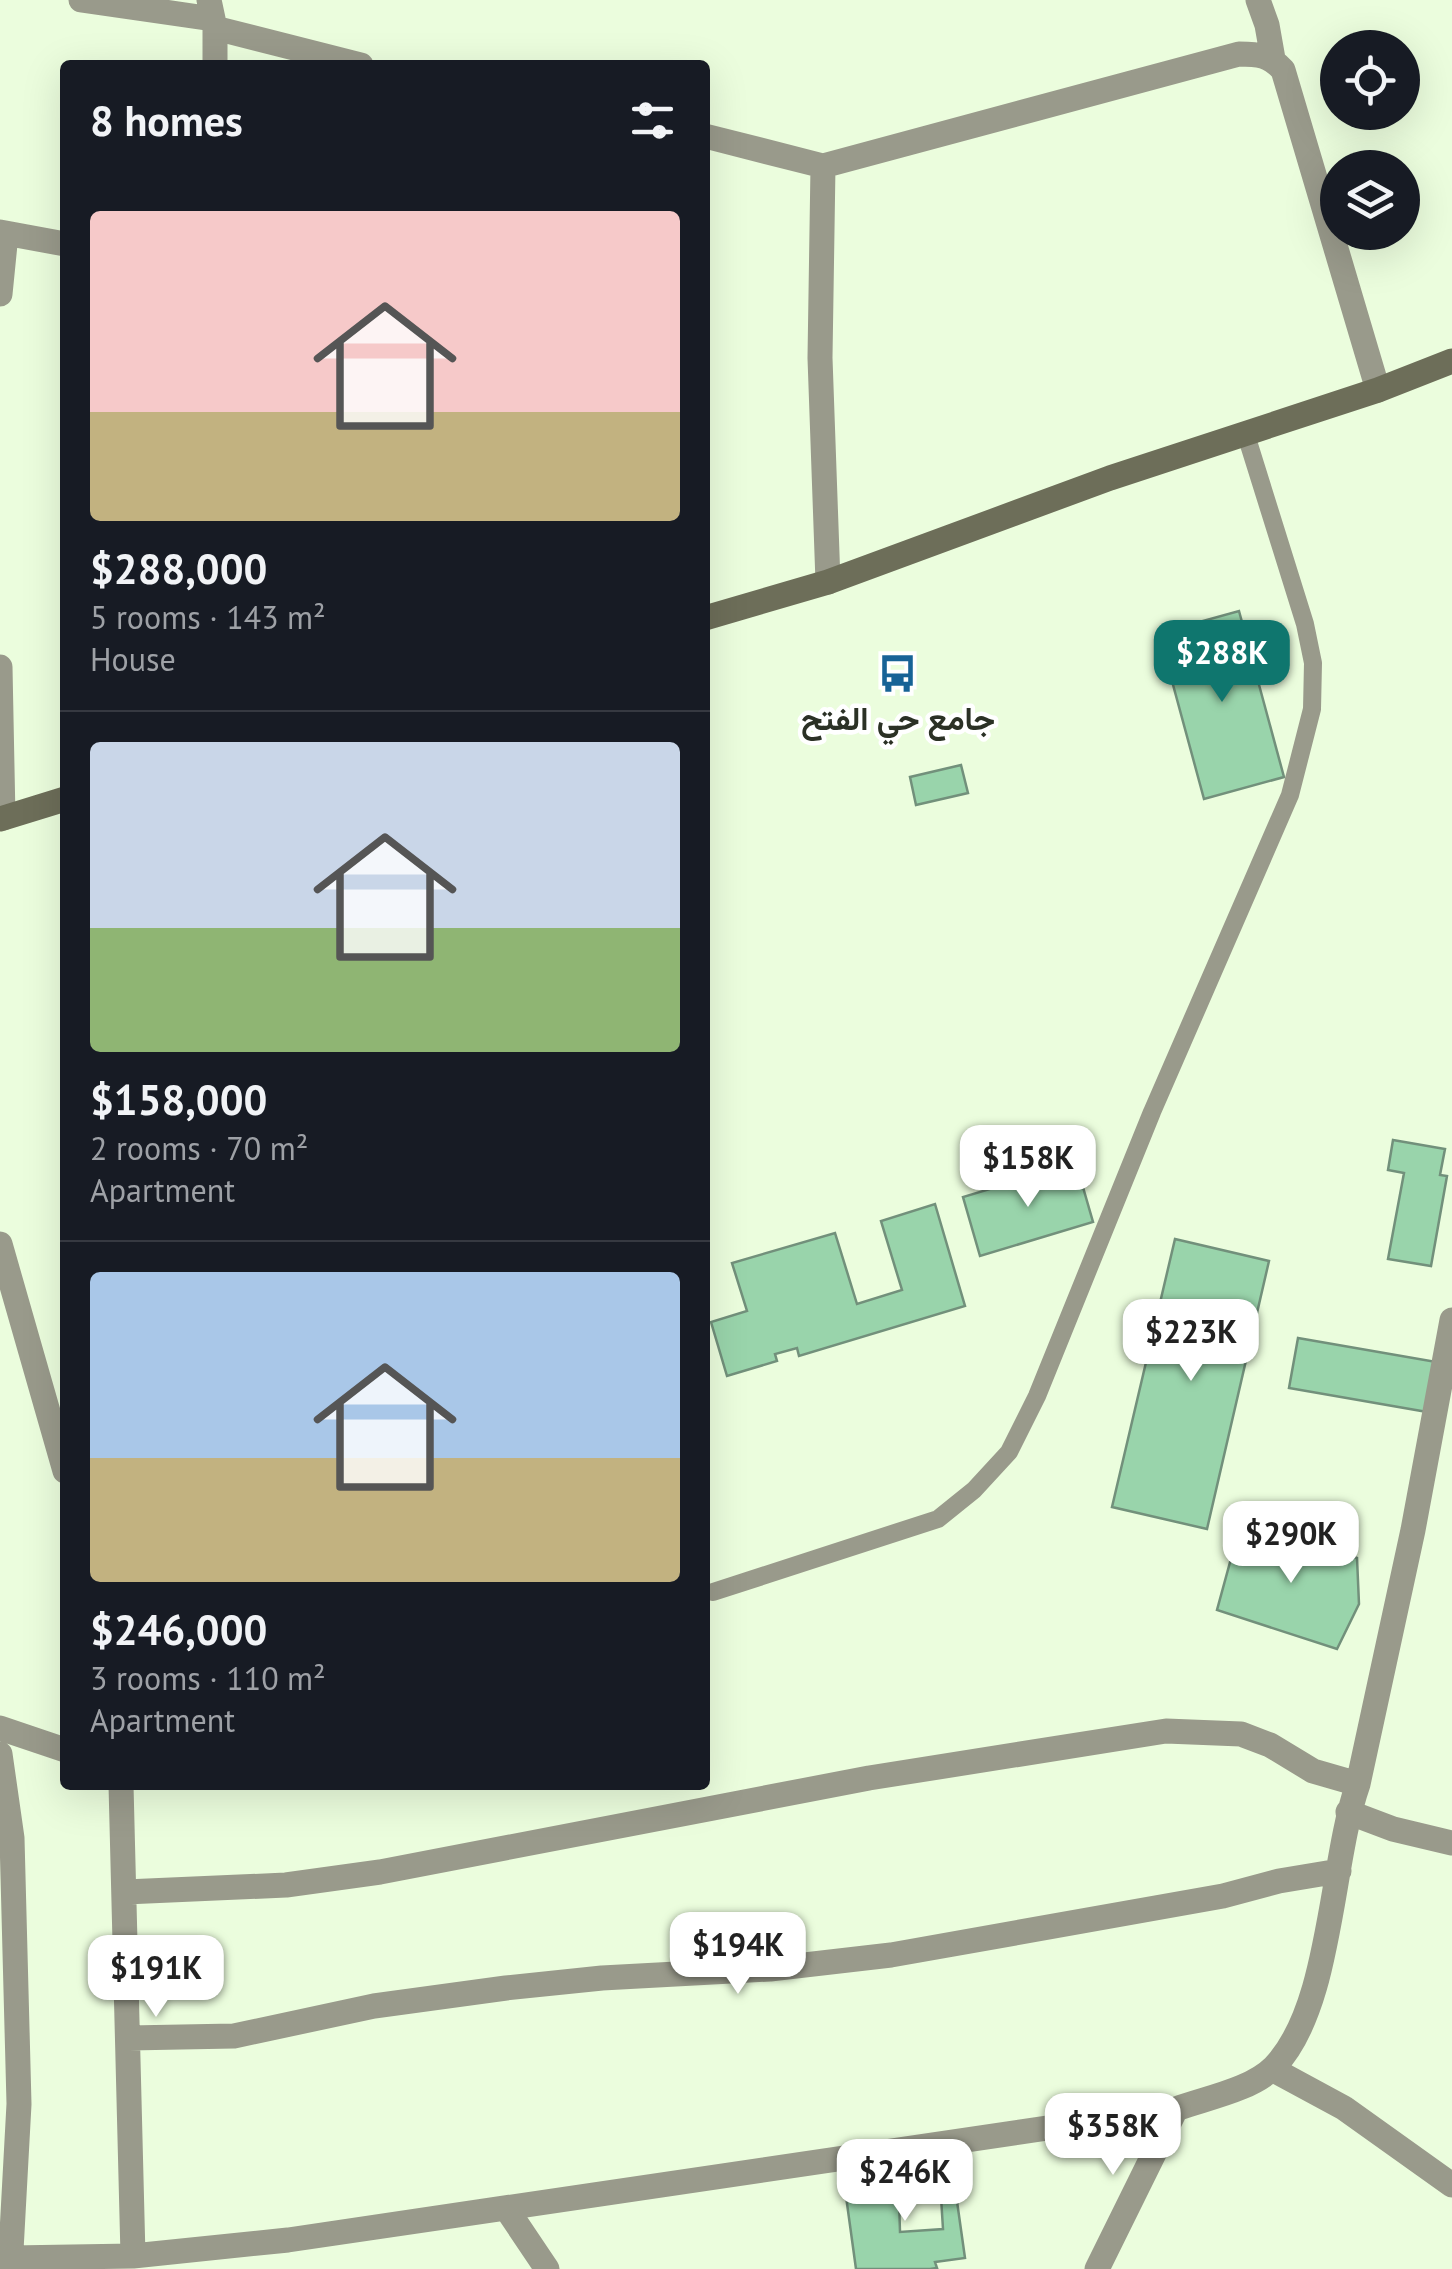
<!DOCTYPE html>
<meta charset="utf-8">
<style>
:root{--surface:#171b24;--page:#20242c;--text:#f1f3f6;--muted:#9ea1a6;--line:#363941;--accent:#0f766e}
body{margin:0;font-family:"PT Sans",Vazirmatn,sans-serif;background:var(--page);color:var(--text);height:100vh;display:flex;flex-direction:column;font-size:38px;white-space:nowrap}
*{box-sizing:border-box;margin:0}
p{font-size:32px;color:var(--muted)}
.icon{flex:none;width:55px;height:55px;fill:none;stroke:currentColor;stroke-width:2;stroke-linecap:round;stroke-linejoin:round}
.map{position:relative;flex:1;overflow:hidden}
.details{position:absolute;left:60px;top:60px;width:650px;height:1730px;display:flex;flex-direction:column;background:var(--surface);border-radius:10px;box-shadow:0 10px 40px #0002}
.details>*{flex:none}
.fabs{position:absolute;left:1320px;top:30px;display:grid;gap:20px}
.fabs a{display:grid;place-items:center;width:100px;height:100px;border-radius:50%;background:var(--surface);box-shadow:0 10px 40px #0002;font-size:50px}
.price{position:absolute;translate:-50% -85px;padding:0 22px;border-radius:20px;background:#fff;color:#222;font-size:32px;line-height:65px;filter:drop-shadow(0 2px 5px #0008)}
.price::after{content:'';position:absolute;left:50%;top:60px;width:30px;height:22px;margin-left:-15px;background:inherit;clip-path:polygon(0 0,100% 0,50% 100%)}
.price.on{background:var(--accent);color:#fff}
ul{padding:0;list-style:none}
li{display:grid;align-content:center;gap:20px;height:530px;padding:0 30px}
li+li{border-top:2px solid var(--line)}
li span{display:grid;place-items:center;height:310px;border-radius:10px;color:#555}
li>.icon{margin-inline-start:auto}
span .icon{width:180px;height:180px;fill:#fffc;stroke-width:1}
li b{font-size:42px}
h2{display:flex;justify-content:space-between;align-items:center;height:120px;padding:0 30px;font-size:42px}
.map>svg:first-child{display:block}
.building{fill:#99d4ab;stroke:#72907b;stroke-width:2.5;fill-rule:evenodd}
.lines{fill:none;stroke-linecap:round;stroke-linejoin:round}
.lane{stroke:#999a8b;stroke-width:18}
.street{stroke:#999a8b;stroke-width:25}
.secondary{stroke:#6d6e59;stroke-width:25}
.labels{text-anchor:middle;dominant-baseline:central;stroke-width:9;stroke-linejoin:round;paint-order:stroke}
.poi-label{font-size:32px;font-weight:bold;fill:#2b3125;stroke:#fff}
</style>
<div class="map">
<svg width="1452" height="2269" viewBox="0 0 1452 2269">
<rect width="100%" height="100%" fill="#ebfddd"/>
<path class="building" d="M 1239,611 L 1284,777 L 1204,799 L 1159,633 Z
M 961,765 L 968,793 L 916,805 L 910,777 Z
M 1393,1140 L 1445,1149 L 1440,1175 L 1447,1176 L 1431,1266 L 1388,1259 L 1404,1173 L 1388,1170 Z
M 1076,1163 L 1093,1222 L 980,1256 L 963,1197 Z
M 935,1204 L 965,1306 L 799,1356 L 797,1348 L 775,1354 L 777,1361 L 727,1376 L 711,1322 L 747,1311 L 732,1263 L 835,1233 L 857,1304 L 902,1290 L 881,1221 Z
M 1175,1239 L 1269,1261 L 1207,1529 L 1112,1507 Z
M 1298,1338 L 1442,1363 L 1433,1413 L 1289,1388 Z
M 1241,1522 L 1357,1558 L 1359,1604 L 1337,1649 L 1217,1610 Z
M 953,2173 L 965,2258 L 935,2262 L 937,2268 L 930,2269 L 856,2269 L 845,2189 ZM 941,2197 L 943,2229 L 900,2232 L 899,2199 Z"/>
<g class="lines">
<path class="lane" d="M 713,1592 L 938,1519 L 974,1490 L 1009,1452 L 1037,1396 L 1152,1112 L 1290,795 L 1312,709 L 1313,663 L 1305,624 L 1246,435"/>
<path class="street" d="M 81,0 L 213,19
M 209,0 L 215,28 L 215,65
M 1258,0 L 1267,25 L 1273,59
M 215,28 L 361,65
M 705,136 L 823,166 L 1239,54 C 1259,54 1269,55 1283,70 L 1378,390
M 823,166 L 820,358 L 828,582
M 0,232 L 65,244
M 0,294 L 6,234
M 0,667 L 3,818
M 0,1244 L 65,1471
M 0,1728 L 65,1750
M 0,1754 L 12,1838 L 19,2104 L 10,2269
M 121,1785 L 133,2256
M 1348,1812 L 1393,1829 L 1452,1843
M 125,1892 L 286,1885 L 380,1872 L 869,1778 L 1166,1731 L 1241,1734 L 1270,1745 L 1313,1771 L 1358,1784
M 129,2038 L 234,2036 L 374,2006 L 506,1988 L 602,1978 L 770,1969 L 891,1955 L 1223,1896 L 1279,1881 L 1339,1871
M 1272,2069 L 1344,2108 L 1452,2185
M 506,2208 L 547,2269
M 11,2258 L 133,2256 L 288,2240 L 1176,2109 C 1206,2098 1251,2090 1274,2067 C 1332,2007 1330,1864 1358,1784 L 1413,1530 L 1452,1320
M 1097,2269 L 1176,2109"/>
<path class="secondary" d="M 705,618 L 828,582 L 1110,478 L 1378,390 L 1452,361
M 0,819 L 65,799"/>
</g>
<defs>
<symbol id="bus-bare" viewBox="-9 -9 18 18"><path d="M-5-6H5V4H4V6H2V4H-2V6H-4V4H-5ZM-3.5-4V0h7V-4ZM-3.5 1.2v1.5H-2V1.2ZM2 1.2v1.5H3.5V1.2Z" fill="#176396" stroke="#fff" stroke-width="2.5" paint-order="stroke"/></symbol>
</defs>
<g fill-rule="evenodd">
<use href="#bus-bare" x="870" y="646" width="55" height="55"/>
</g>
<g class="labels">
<g class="poi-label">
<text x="898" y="718">جامع حي الفتح</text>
</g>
</g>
</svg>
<div class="fabs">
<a><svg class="icon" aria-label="locate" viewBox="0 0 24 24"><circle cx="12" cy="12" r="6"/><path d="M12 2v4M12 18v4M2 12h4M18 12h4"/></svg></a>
<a><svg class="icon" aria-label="layers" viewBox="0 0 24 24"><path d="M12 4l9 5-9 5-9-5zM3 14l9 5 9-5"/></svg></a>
</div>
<b class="price on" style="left:1222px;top:705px">$288K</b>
<b class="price" style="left:1028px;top:1210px">$158K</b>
<b class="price" style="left:1191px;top:1384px">$223K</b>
<b class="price" style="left:1291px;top:1586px">$290K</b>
<b class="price" style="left:738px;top:1997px">$194K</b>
<b class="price" style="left:156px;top:2020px">$191K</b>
<b class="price" style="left:1113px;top:2178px">$358K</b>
<b class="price" style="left:905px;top:2224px">$246K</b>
<section class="details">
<h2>8 homes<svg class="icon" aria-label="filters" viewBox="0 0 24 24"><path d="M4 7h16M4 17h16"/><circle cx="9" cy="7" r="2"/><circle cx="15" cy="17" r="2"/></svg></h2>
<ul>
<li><span style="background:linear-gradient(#f6c9c9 65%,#c2b280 0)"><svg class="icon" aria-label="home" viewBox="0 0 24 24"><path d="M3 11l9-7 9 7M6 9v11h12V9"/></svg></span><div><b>$288,000</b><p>5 rooms · 143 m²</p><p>House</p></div></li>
<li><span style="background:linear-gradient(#c9d6e8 60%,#8fb573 0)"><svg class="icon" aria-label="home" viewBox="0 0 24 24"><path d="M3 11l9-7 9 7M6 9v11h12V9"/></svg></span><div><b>$158,000</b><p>2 rooms · 70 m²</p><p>Apartment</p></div></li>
<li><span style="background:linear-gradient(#a9c7e8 60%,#c2b280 0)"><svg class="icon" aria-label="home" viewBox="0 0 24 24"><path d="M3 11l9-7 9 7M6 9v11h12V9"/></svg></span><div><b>$246,000</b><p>3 rooms · 110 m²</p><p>Apartment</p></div></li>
</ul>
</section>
</div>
